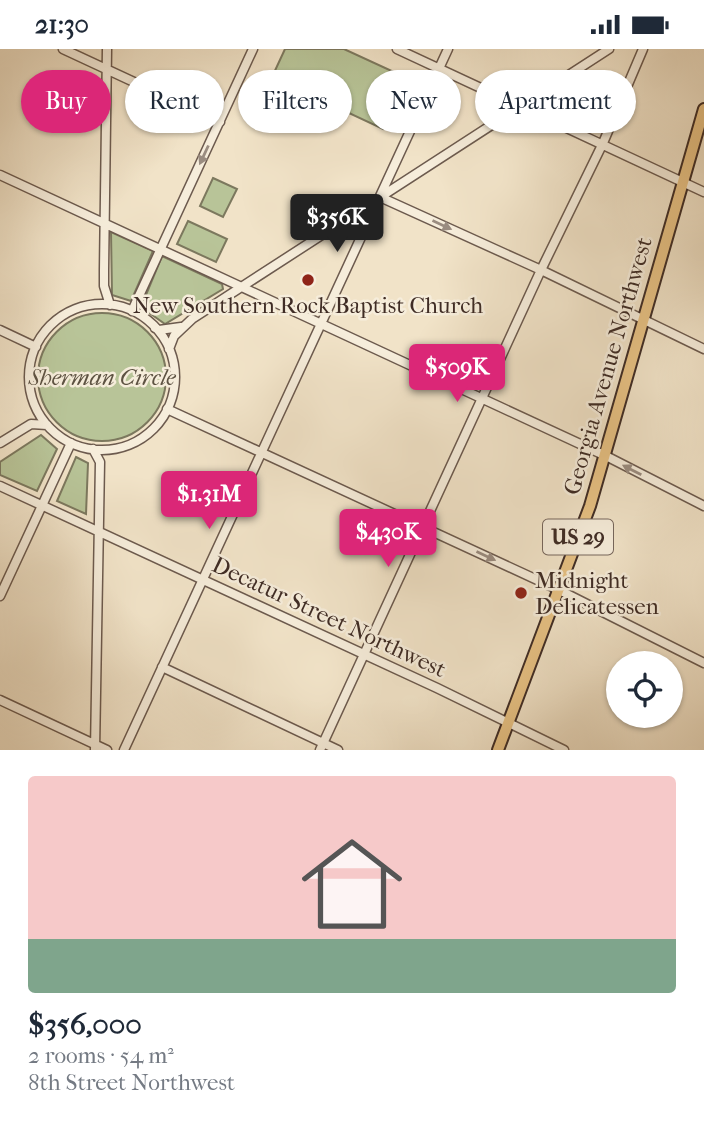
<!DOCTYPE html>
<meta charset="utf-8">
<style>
:root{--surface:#fff;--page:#f6f6f7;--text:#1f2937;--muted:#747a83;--line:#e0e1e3;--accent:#db2777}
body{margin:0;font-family:"IM FELL French Canon",serif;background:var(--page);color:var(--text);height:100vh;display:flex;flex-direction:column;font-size:26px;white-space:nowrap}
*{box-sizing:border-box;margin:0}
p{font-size:23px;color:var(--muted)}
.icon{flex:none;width:38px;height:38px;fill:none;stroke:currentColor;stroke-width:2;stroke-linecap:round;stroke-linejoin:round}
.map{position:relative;height:701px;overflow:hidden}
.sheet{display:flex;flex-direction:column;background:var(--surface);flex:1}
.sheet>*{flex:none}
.hud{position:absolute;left:21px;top:21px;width:663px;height:63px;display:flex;gap:14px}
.controls{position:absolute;left:606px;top:602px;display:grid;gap:14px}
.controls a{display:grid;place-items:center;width:77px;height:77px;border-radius:50%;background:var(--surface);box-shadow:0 2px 5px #0004;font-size:35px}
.price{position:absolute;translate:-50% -60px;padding:0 16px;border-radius:7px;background:var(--accent);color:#fff;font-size:23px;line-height:46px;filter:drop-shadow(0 2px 4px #0008)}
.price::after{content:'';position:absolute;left:50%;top:42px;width:21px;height:16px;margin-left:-10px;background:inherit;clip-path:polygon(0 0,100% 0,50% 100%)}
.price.selected{background:#222;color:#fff}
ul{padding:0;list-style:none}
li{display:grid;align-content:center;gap:14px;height:371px;padding:0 28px}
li+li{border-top:2px solid var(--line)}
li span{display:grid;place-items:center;height:217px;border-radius:7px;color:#555}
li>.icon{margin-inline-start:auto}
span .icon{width:126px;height:126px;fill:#fffc;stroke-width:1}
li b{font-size:30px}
.tag{padding:0 24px;border-radius:32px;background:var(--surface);box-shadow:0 2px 5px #0004;font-size:24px;line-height:63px}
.tag.selected{background:var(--accent);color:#fff}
.status{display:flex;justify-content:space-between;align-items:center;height:49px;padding:0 35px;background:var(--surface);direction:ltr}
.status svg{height:19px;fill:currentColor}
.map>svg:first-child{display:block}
.green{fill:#b8c498;stroke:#7c785e;stroke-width:2}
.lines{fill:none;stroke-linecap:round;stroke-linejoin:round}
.minor-casing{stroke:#6c5a4e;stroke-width:11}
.highway-casing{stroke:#3f2c25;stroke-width:14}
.minor{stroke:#f6eddb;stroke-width:8}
.highway{stroke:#e8c284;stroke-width:10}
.oneway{fill:#9a8c80}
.poi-dot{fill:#8f2418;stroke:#f6eddb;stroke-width:2.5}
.labels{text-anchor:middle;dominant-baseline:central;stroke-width:5;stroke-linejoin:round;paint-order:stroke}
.shield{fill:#f6eddb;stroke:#76665c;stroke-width:2}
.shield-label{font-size:21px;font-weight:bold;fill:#3f2c25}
.poi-label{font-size:23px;fill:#3f2c25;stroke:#f6eddb}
.street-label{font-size:23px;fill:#3f2c25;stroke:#f6eddb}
.park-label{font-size:23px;font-style:italic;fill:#5d5242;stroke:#f6eddb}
</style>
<div class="status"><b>21:30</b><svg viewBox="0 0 49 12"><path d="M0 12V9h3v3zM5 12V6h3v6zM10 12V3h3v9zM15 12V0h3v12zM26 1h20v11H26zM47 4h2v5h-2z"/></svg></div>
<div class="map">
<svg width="704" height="701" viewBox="0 0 704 701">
<rect width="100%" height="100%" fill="#f1e3c8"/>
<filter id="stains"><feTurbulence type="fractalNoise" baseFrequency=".00286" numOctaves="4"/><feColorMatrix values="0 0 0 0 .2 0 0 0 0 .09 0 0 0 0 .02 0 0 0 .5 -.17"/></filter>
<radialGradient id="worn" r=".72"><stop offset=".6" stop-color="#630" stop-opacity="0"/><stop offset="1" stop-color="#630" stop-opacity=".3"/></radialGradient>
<path class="green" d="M 285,0 L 344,0 L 407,29 L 383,80 L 272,28 Z
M 213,129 L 237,140 L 223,168 L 200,157 Z
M 188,172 L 227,190 L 216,213 L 177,195 Z
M 111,183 L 153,202 L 131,252 L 112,246 Z
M 162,207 L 222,235 L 223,240 L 165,275 L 141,258 Z
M38 328a64 64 0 1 1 128 0a64 64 0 1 1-128 0Z
M 41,386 L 57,400 L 37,442 L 0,426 L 0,413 Z
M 76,408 L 88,414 L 86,465 L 57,452 Z"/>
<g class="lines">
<defs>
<path id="minor" d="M 63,0 L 220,73
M 107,0 L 104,221 L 104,237 L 110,256
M 397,0 L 704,143
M 0,126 L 606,407 L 704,457
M 380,148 L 541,221 L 704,300
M29 328a73 73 0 1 1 146 0a73 73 0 1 1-146 0Z
M 132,262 L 253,0
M 155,279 L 159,281 L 181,278
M 0,281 L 36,298
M 169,300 L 174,287 L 192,270 L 609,0
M 167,360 L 559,541 L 704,614
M 0,394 L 31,375 L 47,376
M 93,400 L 100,413 L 95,701
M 0,437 L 437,639 L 564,701
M 0,547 L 71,394
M 162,618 L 338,701
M 0,651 L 107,701
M 124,701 L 448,0
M 320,701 L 541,221 L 603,94 L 643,0"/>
<path id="highway" d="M 498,701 L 590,457 L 704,60"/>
</defs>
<use href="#minor" class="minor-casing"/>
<use href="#highway" class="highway-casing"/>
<use href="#minor" class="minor"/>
<use href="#highway" class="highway"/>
</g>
<defs><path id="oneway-solid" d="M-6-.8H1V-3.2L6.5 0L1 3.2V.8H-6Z" transform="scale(1.75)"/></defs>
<g class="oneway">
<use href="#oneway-solid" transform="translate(204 106) rotate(115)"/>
<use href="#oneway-solid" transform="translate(442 176) rotate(25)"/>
<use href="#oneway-solid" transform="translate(632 421) rotate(-153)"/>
<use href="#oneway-solid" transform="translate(486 507) rotate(25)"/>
</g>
<g class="poi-dot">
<circle cx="308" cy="231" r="7"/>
<circle cx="521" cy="544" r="7"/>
</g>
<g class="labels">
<rect class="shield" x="543" y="470.5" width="70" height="35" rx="5"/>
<g class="shield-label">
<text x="578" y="488">US 29</text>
</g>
<g class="poi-label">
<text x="308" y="256">New Southern Rock Baptist Church</text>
<text x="535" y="531" text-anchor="start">Midnight<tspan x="535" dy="26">Delicatessen</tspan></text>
</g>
<g class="street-label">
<text transform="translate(608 317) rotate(-74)">Georgia Avenue Northwest</text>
<text transform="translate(329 568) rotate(25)">Decatur Street Northwest</text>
</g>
<g class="park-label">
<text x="102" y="328">Sherman Circle</text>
</g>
</g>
<rect width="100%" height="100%" filter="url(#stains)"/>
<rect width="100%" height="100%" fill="url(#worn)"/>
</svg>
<div class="controls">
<a><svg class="icon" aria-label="locate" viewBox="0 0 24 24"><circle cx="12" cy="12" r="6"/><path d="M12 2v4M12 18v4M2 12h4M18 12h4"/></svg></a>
</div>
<b class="price selected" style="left:337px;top:205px">$356K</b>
<b class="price" style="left:457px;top:355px">$509K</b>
<b class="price" style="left:209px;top:482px">$1.31M</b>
<b class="price" style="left:388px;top:520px">$430K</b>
<div class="hud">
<a class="tag selected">Buy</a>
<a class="tag">Rent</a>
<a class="tag">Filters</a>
<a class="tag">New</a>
<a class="tag">Apartment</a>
</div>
</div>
<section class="sheet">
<ul>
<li><span style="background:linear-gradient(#f6c9c9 75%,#7fa58c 0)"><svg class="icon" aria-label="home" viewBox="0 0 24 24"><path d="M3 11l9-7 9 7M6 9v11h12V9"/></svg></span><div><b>$356,000</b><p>2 rooms · 54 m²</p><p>8th Street Northwest</p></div></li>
</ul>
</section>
